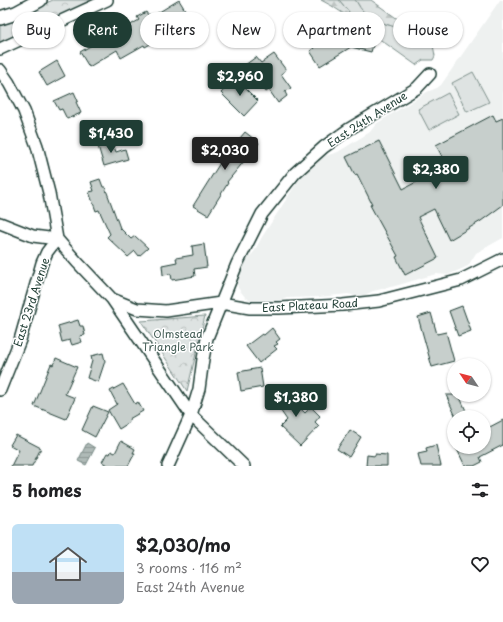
<!DOCTYPE html>
<meta charset="utf-8">
<style>
:root{--surface:#fff;--page:#f2f2f2;--text:#202124;--muted:#757577;--line:#e0e0e0;--accent:#1f3d34}
body{margin:0;font-family:"Playpen Sans",sans-serif;background:var(--page);color:var(--text);height:100vh;display:flex;flex-direction:column;font-size:15px;white-space:nowrap}
*{box-sizing:border-box;margin:0}
p{font-size:13px;color:var(--muted)}
.icon{flex:none;width:22px;height:22px;fill:none;stroke:currentColor;stroke-width:2;stroke-linecap:round;stroke-linejoin:round}
.map{position:relative;height:466px;overflow:hidden}
.panel{display:flex;flex-direction:column;background:var(--surface);flex:1}
.panel>*{flex:none}
.guide{position:absolute;left:12px;top:12px;width:479px;height:36px;display:flex;gap:8px}
.needle{width:26px;rotate:305deg}
.tools{position:absolute;left:447px;top:358px;display:grid;gap:8px}
.tools a{display:grid;place-items:center;width:44px;height:44px;border-radius:50%;background:var(--surface);box-shadow:0 1px 3px #0004;font-size:20px}
.price{position:absolute;translate:-50% -34px;padding:0 9px;border-radius:4px;background:var(--accent);color:#fff;font-size:13px;line-height:26px;filter:drop-shadow(0 1px 2px #0008)}
.price::after{content:'';position:absolute;left:50%;top:24px;width:12px;height:9px;margin-left:-6px;background:inherit;clip-path:polygon(0 0,100% 0,50% 100%)}
.price.selected{background:#222;color:#fff}
ul{padding:0;list-style:none}
li{display:flex;align-items:center;gap:12px;height:100px;padding:0 12px}
li+li{border-top:1px solid var(--line)}
li span{display:grid;place-items:center;flex:none;width:112px;height:80px;border-radius:6px;color:#555}
li>.icon{margin-inline-start:auto}
span .icon{width:48px;height:48px;fill:#fffc;stroke-width:1}
li b{font-size:17px}
h2{display:flex;justify-content:space-between;align-items:center;height:48px;padding:0 12px;font-size:17px}
.pill{padding:0 14px;border-radius:18px;background:var(--surface);box-shadow:0 1px 3px #0004;font-size:14px;line-height:36px}
.pill.selected{background:var(--accent);color:#fff}
.map>svg:first-child{display:block}
.built{fill:#eef1f0}
.green{fill:#dee3e2;stroke:#7e908b}
.forest{fill:url(#forest-firs);stroke:#7e908b}
.park{fill:url(#park-crowns);stroke:#7e908b}
.water{fill:url(#water-rules);stroke:#758883}
.building{fill:#c7cfcc;stroke:#1f3d34}
.lines{fill:none;stroke-linecap:round;stroke-linejoin:round}
.minor-casing{stroke:#1f3d34;stroke-width:14}
.tertiary-casing{stroke:#1f3d34;stroke-width:16}
.minor{stroke:#fff;stroke-width:11}
.tertiary{stroke:#fff;stroke-width:13}
.labels{text-anchor:middle;dominant-baseline:central;stroke-width:3;stroke-linejoin:round;paint-order:stroke}
.street-label{font-size:11px;fill:#1f3d34;stroke:#fff}
.park-label{font-size:11px;fill:#455e57;stroke:#fff}
</style>
<div class="map">
<svg width="503" height="466" viewBox="0 0 503 466">
<defs>
<pattern id="forest-firs" width="22" height="20" patternUnits="userSpaceOnUse"><rect width="22" height="20" fill="#dee3e2"/><path d="M5 1l3.5 6h-7zM16 11l3.5 6h-7z" fill="#bec4c2"/></pattern>
<pattern id="park-crowns" width="20" height="18" patternUnits="userSpaceOnUse"><rect width="20" height="18" fill="#dee3e2"/><path d="M2 6a3 3 0 1 1 6 0M12 15a3 3 0 1 1 6 0" fill="none" stroke="#bec4c2"/></pattern>
<pattern id="water-rules" width="6" height="5" patternUnits="userSpaceOnUse"><rect width="6" height="5" fill="#afbab7"/><path d="M0 2.5h6" fill="none" stroke="#8e9896"/></pattern>
</defs>
<rect width="100%" height="100%" fill="#fff"/>
<filter id="ink" filterUnits="userSpaceOnUse"><feTurbulence type="fractalNoise" baseFrequency=".025" numOctaves="2"/><feDisplacementMap in="SourceGraphic" scale="8" xChannelSelector="R" yChannelSelector="G"/><feConvolveMatrix kernelMatrix="1 2 1 2 8 2 1 2 1" color-interpolation-filters="sRGB"/></filter>
<g filter="url(#ink)">
<path class="built" d="M 500,0 L 503,0 L 503,238 L 476,253 L 468,266 L 448,275 L 436,274 L 395,286 L 373,291 L 361,297 L 348,294 L 319,297 L 287,298 L 276,302 L 254,302 L 245,297 L 238,288 L 237,282 L 244,262 L 254,252 L 262,237 L 300,178 L 325,156 L 338,152 L 370,132 L 376,124 L 427,92 L 437,88 L 441,85 Z"/>
<path class="green" d="M 339,0 L 355,0 C 362,6 368,14 375,20 C 382,24 401,29 409,27 L 433,45 L 435,56 L 433,60 L 423,60 L 416,65 L 347,16 L 349,12 Z
M 473,72 L 489,102 L 467,112 L 452,83 Z
M 448,93 L 459,114 L 429,130 L 418,109 Z"/>
<path class="forest" d="M 321,0 L 339,0 L 349,12 L 347,16 L 332,6 Z
M 355,0 L 371,0 L 409,27 C 397,31 371,19 362,10 C 359,7 358,3 355,0 Z"/>
<path class="park" d="M 53,0 L 94,0 L 49,22 L 0,42 L 0,23 Z
M 205,316 L 187,391 L 141,321 Z"/>
<path class="water" d="M 87,443 L 95,448 L 86,465 L 78,461 Z"/>
<path class="building" d="M 179,0 L 190,18 L 168,32 L 169,34 L 145,47 L 144,45 L 121,58 L 117,50 L 89,67 L 80,52 L 121,28 L 122,30 L 139,20 L 137,17 L 146,12 L 148,15 L 150,14 L 151,17 Z
M 348,27 L 353,33 L 375,39 L 371,52 L 351,47 L 320,66 L 310,51 L 314,48 L 310,42 L 322,35 L 326,42 Z
M 274,54 L 286,70 L 281,74 L 291,88 L 285,92 L 287,96 L 278,103 L 269,90 L 266,92 L 245,65 L 256,57 L 261,63 Z
M 57,61 L 65,76 L 47,86 L 39,72 Z
M 235,78 L 258,101 L 244,116 L 221,93 Z
M 74,92 L 78,101 L 76,102 L 81,113 L 67,119 L 62,109 L 59,110 L 54,101 Z
M 493,115 L 496,121 L 503,118 L 503,205 L 481,221 L 449,240 L 434,209 L 418,217 L 438,258 L 405,275 L 396,257 L 398,256 L 370,205 L 372,204 L 357,174 L 355,175 L 346,157 L 379,141 L 403,189 L 447,166 L 436,145 Z
M 245,132 L 259,143 L 227,182 L 228,183 L 208,215 L 193,206 L 220,163 L 212,157 L 219,148 L 222,150 L 230,140 L 235,144 Z
M 112,141 L 116,152 L 125,149 L 128,159 L 104,166 L 98,146 Z
M 100,179 L 103,187 L 105,187 L 120,228 L 131,239 L 135,236 L 148,248 L 139,256 L 135,251 L 128,257 L 107,237 L 110,234 L 99,210 L 96,211 L 89,192 L 94,191 L 91,182 Z
M 204,244 L 207,267 L 194,269 L 195,276 L 172,280 L 171,274 L 163,275 L 162,265 L 177,262 L 176,258 L 193,255 L 192,246 Z
M 462,306 L 471,331 L 458,336 L 449,311 Z
M 431,313 L 437,334 L 446,332 L 454,361 L 432,367 L 418,317 Z
M 78,320 L 80,326 L 83,326 L 85,335 L 80,336 L 82,342 L 72,345 L 70,340 L 62,342 L 58,326 Z
M 272,328 L 280,339 L 276,342 L 278,344 L 274,346 L 277,349 L 259,363 L 246,346 L 262,334 L 264,335 Z
M 103,353 L 105,361 L 98,382 L 87,378 L 92,361 L 91,356 Z
M 56,358 L 77,367 L 65,394 L 75,398 L 66,419 L 34,406 L 51,364 L 53,365 Z
M 260,368 L 263,387 L 241,391 L 238,372 Z
M 123,384 L 135,404 L 138,402 L 143,411 L 129,419 L 130,422 L 119,429 L 108,410 L 117,404 L 110,391 Z
M 283,388 L 298,409 L 299,407 L 305,413 L 311,407 L 320,416 L 315,422 L 319,426 L 300,446 L 280,427 L 287,420 L 271,397 Z
M 446,395 L 459,395 L 467,413 L 456,417 Z
M 93,406 L 108,412 L 95,437 L 82,430 Z
M 503,420 L 503,445 L 480,457 L 482,462 L 474,466 L 465,466 L 456,447 L 484,447 L 484,430 Z
M 350,430 L 361,437 L 349,457 L 337,449 Z
M 16,435 L 41,448 L 32,466 L 11,466 L 19,450 L 10,445 Z
M 121,441 L 135,449 L 133,453 L 135,453 L 128,466 L 109,466 L 102,462 L 107,453 L 110,454 L 111,451 L 115,453 Z
M 436,445 L 441,466 L 421,466 L 418,454 L 427,452 L 426,448 Z
M 375,454 L 387,455 L 387,466 L 366,466 L 367,455 L 375,456 Z"/>
<g class="lines">
<defs>
<path id="minor" d="M 0,49 L 107,0
M 0,70 L 9,83 L 24,111 L 37,146 L 49,193 L 57,239 L 77,262 L 112,299 L 191,415 L 244,466
M 0,223 L 33,236 L 57,239
M 112,299 L 137,309 L 166,311 L 221,303 L 250,308 L 279,308 L 343,305 L 379,301 L 461,280 L 503,259
M 0,390 L 20,340 L 42,263 L 47,252 L 57,239
M 168,466 L 191,415 L 199,389 L 203,359 L 207,338 L 237,264 L 262,214 L 295,173 L 324,147 L 349,129 L 417,88 L 430,74"/>
<path id="tertiary" d="M 0,18 L 16,13 L 40,0"/>
</defs>
<use href="#minor" class="minor-casing"/>
<use href="#tertiary" class="tertiary-casing"/>
<use href="#minor" class="minor"/>
<use href="#tertiary" class="tertiary"/>
</g>
</g>
<g class="labels">
<g class="street-label">
<text transform="translate(367 119) rotate(-33)">East 24th Avenue</text>
<text transform="translate(31 302) rotate(-72)">East 23rd Avenue</text>
<text transform="translate(310 305) rotate(-3)">East Plateau Road</text>
</g>
<g class="park-label">
<text x="178" y="333">Olmstead<tspan x="178" dy="13">Triangle Park</tspan></text>
</g>
</g>
</svg>
<div class="tools">
<a><svg class="needle" viewBox="-14 -14 28 28"><path d="M0-13l5 13h-10z" fill="#e53935"/><path d="M0 13l5-13h-10z" fill="#757577"/></svg></a>
<a><svg class="icon" aria-label="locate" viewBox="0 0 24 24"><circle cx="12" cy="12" r="6"/><path d="M12 2v4M12 18v4M2 12h4M18 12h4"/></svg></a>
</div>
<b class="price" style="left:240px;top:97px">$2,960</b>
<b class="price" style="left:111px;top:154px">$1,430</b>
<b class="price selected" style="left:225px;top:171px">$2,030</b>
<b class="price" style="left:436px;top:190px">$2,380</b>
<b class="price" style="left:296px;top:418px">$1,380</b>
<div class="guide">
<a class="pill">Buy</a>
<a class="pill selected">Rent</a>
<a class="pill">Filters</a>
<a class="pill">New</a>
<a class="pill">Apartment</a>
<a class="pill">House</a>
</div>
</div>
<section class="panel">
<h2>5 homes<svg class="icon" aria-label="filters" viewBox="0 0 24 24"><path d="M4 7h16M4 17h16"/><circle cx="9" cy="7" r="2"/><circle cx="15" cy="17" r="2"/></svg></h2>
<ul>
<li><span style="background:linear-gradient(#bfe0f5 60%,#9aa5b1 0)"><svg class="icon" aria-label="home" viewBox="0 0 24 24"><path d="M3 11l9-7 9 7M6 9v11h12V9"/></svg></span><div><b>$2,030/mo</b><p>3 rooms · 116 m²</p><p>East 24th Avenue</p></div><svg class="icon" aria-label="heart" viewBox="0 0 24 24"><path d="M12 20l-8-8c-3-5 5-10 8-4 3-6 11-1 8 4z"/></svg></li>
</ul>
</section>
